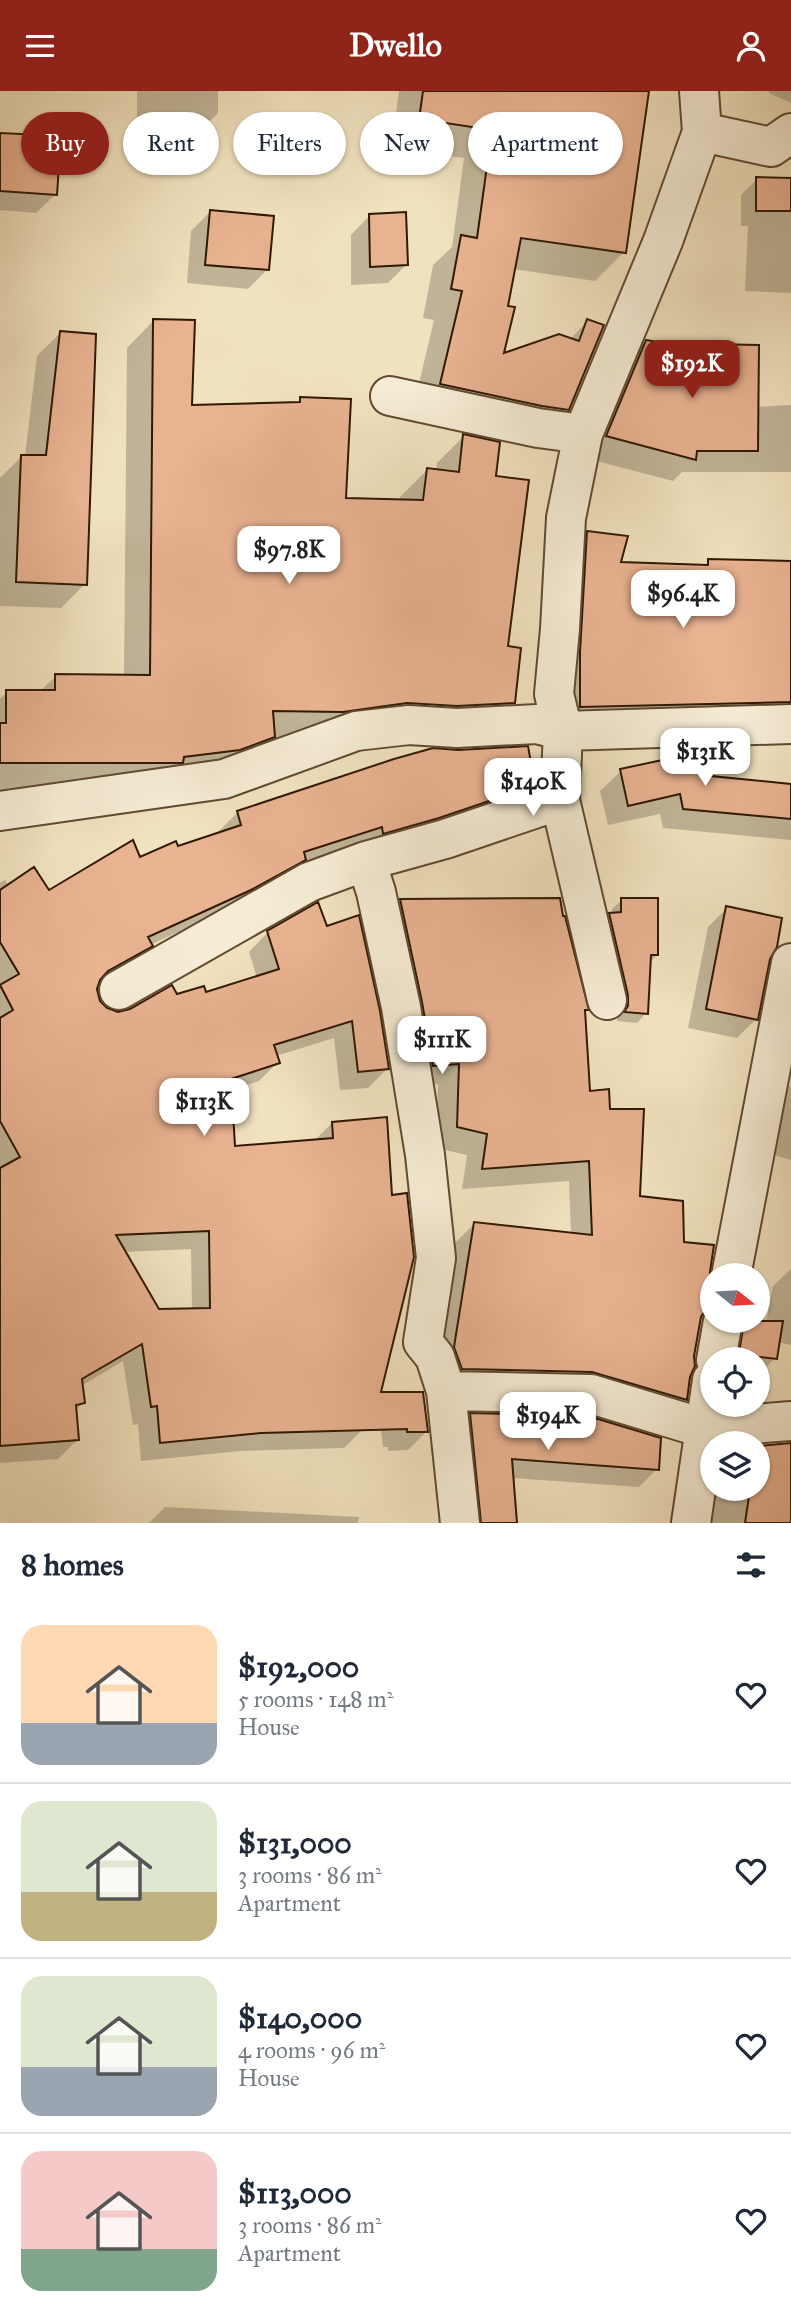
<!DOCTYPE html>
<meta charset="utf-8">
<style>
:root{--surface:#fff;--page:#f6f6f7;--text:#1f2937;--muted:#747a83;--line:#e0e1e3;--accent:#8f2418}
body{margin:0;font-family:"IM FELL Great Primer",serif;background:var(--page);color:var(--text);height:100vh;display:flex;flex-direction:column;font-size:26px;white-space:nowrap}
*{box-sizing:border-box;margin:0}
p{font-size:23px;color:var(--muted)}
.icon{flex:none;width:38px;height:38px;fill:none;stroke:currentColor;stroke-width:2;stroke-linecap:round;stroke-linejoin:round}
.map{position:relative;height:1432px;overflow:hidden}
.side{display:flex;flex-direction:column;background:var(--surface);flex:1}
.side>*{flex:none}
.hud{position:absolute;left:21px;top:21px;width:749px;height:63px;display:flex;gap:14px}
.needle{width:46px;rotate:108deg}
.buttons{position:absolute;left:700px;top:1172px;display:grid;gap:14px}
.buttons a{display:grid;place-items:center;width:70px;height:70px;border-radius:50%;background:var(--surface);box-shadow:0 2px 5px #0004;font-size:35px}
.price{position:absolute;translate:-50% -60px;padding:0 16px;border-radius:14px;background:#fff;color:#222;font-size:23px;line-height:46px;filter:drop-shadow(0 2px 4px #0008)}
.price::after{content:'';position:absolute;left:50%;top:42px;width:21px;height:16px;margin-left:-10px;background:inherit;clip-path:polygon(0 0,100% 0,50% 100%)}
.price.active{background:var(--accent);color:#fff}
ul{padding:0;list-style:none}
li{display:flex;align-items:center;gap:21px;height:175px;padding:0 21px}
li+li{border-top:2px solid var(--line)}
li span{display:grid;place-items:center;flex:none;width:196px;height:140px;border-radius:21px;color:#555}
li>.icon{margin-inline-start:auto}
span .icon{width:84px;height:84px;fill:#fffc;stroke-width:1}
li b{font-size:30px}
h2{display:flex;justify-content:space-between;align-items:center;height:84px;padding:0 21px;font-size:30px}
.tag{padding:0 24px;border-radius:32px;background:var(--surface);box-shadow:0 2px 5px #0004;font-size:24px;line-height:63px}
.tag.active{background:var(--accent);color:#fff}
header{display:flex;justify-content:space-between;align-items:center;height:91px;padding:0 21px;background:var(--accent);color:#fff;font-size:32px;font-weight:700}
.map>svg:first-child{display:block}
.shadow{fill:#0003;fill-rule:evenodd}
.building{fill:#e9b291;stroke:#301802;stroke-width:2;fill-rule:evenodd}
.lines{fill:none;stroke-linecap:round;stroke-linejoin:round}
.minor-casing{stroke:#604a31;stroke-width:42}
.minor{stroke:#f6ecd5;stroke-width:38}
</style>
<header><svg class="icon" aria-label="menu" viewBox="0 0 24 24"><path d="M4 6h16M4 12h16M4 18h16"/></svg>Dwello<svg class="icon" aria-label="person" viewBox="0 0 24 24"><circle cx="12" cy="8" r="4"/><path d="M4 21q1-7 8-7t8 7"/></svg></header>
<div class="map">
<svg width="791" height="1432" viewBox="0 0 791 1432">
<rect width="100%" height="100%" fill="#f1e2bf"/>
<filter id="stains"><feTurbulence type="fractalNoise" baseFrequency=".00286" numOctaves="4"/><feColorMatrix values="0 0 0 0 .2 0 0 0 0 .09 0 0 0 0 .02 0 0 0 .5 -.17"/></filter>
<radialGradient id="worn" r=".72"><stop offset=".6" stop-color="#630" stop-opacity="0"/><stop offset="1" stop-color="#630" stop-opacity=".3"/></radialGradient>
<path class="shadow" d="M 137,0 L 218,0 L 218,22 L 199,41 L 137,41 Z
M 399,0 L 647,0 L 624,161 L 595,190 L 513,178 L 506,216 L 502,264 L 569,249 L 588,230 L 568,318 L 539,347 L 412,322 L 434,229 L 423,227 L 433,174 L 452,156 L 464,67 L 391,57 Z
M 769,0 L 791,0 L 791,12 L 769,2 Z
M 0,44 L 56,103 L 36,122 L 0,119 Z
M 757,88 L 791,89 L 791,202 L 745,200 L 748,135 L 741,135 L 741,104 Z
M 210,121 L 267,179 L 248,198 L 187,192 L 191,140 Z
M 370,124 L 407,173 L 388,192 L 351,194 L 351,144 Z
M 154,229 L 190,316 L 296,313 L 301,308 L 344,409 L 399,410 L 400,406 L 427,379 L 436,380 L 437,372 L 464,345 L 494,387 L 506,557 L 513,611 L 486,639 L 315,648 L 272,647 L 246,673 L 150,699 L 0,699 L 0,608 L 7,601 L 39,601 L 56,585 L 124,585 L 127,257 Z
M 61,241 L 85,493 L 61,517 L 0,515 L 0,387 L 22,365 L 25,365 L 37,265 Z
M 646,250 L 704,261 L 710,255 L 757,316 L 791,314 L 791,381 L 682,381 L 673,390 L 585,367 L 624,272 Z
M 588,442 L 619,473 L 704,475 L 709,470 L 791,472 L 791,633 L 559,636 L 566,464 Z
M 621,680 L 791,695 L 791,749 L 663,737 L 660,723 L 608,734 L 600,700 Z
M 533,694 L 514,713 L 363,753 L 298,775 L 285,787 L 230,817 L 150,854 L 132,873 L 97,893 L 95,898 L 99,911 L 106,919 L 118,923 L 176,905 L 205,903 L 257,887 L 249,861 L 268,841 L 317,813 L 387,978 L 368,997 L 340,999 L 334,947 L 276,965 L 278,971 L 259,990 L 230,1000 L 234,1056 L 314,1050 L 332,1032 L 363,1338 L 344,1357 L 241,1360 L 141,1370 L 138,1333 L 133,1334 L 123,1270 L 81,1295 L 83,1312 L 75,1320 L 77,1349 L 58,1368 L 0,1372 L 0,792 L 5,789 L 9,795 L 48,802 L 220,743 L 219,740 L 238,721 ZM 191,1158 L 192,1219 L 158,1219 L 124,1161 Z
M 401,809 L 587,919 L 584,922 L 588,1001 L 609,1020 L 638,1106 L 682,1153 L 700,1226 L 685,1308 L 664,1330 L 433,1278 L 453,1154 L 474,1133 L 571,1143 L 569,1090 L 462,1098 L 467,1064 L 436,1057 L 438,993 L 412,995 L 379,830 Z
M 622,809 L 657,864 L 649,872 L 646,922 L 637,932 L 617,930 L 619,914 L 600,833 L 612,824 L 612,818 Z
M 727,817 L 768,867 L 756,928 L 737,947 L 688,937 L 708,836 Z
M 791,994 L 791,1069 L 763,1061 L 774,1012 Z
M 791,1178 L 791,1254 L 778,1251 L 775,1267 L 759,1284 L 758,1269 L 725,1269 L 728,1247 L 744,1230 L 766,1233 L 773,1195 Z
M 379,1322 L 427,1340 L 408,1359 L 388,1360 L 388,1356 L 383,1356 Z
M 471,1324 L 657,1378 L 639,1396 L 512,1387 L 515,1432 L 463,1432 L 453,1342 Z
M 791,1353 L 791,1432 L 709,1432 L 713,1403 L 718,1398 L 758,1398 L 758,1388 L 764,1389 Z
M 165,1416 L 359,1426 L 358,1432 L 149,1432 Z"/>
<path class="building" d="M 423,0 L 649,0 L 626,162 L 521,147 L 508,215 L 515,216 L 504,262 L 559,243 L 579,250 L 587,228 L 604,234 L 569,319 L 542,315 L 440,293 L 462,200 L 451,198 L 461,144 L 477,147 L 492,39 L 419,28 Z
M 0,42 L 61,45 L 57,104 L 0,100 Z
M 756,86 L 791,87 L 791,120 L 756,120 Z
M 210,119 L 274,125 L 269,179 L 205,174 Z
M 406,121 L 408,174 L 370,176 L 369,123 Z
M 153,228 L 195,229 L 192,314 L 300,311 L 300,306 L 351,308 L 346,407 L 423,409 L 427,377 L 459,381 L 463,343 L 500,351 L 496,385 L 529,389 L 508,555 L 521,557 L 515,612 L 457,615 L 407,612 L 343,621 L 273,620 L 275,646 L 240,659 L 184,666 L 183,672 L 0,672 L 0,632 L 6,632 L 6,599 L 55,599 L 55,583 L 150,584 Z
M 60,240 L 96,243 L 87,494 L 16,491 L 21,364 L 46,364 Z
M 646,249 L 709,260 L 709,253 L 759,254 L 758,360 L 697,360 L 696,369 L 606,345 Z
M 587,440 L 628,445 L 621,471 L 708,474 L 708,468 L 791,470 L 791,611 L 580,616 L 580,561 Z
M 528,655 L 535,694 L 503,701 L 504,705 L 439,727 L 383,743 L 382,736 L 304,761 L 306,769 L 251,799 L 148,846 L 153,855 L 108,880 L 100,889 L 97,898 L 100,910 L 107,917 L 118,921 L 130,918 L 172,894 L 177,903 L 204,895 L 206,901 L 279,878 L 267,840 L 318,811 L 327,835 L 359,824 L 380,920 L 389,978 L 358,981 L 352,930 L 274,954 L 280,972 L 231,988 L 235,1055 L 333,1047 L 332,1031 L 387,1026 L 392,1104 L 407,1102 L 414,1166 L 381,1301 L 423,1301 L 428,1341 L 407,1341 L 407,1338 L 261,1342 L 160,1352 L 157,1315 L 151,1316 L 142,1253 L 82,1288 L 85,1312 L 76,1314 L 79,1349 L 0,1355 L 0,1077 L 20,1066 L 0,1030 L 0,927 L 13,919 L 0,894 L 19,883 L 0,851 L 0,799 L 34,776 L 49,799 L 133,749 L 140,766 L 176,750 L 178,755 L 241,734 L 237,720 L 394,668 L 433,657 L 458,659 ZM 209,1140 L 210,1217 L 159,1218 L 116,1144 Z
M 705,660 L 711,685 L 791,693 L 791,728 L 683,718 L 680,703 L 628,715 L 620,678 Z
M 560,807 L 563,825 L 565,825 L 589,919 L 585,919 L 590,1000 L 609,998 L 610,1018 L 644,1018 L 640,1105 L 683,1110 L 684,1151 L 714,1154 L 710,1181 L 709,1214 L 701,1226 L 694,1265 L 695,1275 L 690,1286 L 687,1309 L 592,1281 L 462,1278 L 454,1256 L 474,1131 L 592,1144 L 589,1070 L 482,1078 L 487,1043 L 457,1036 L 459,973 L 433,975 L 422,911 L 400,808 Z
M 621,807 L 658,807 L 658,864 L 651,864 L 648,923 L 624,921 L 628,915 L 628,904 L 609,822 L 621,821 Z
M 726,815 L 782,827 L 777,856 L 770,868 L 758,929 L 706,918 Z
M 744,1230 L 783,1230 L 777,1268 L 759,1266 L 758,1270 L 738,1269 Z
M 470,1322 L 588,1325 L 661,1347 L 659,1379 L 512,1368 L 517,1432 L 481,1432 Z
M 791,1352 L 791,1432 L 745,1432 L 750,1398 L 758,1398 L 758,1355 Z"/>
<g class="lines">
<defs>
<path id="minor" d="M 702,41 L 771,56 L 791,42
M 390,305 L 538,337 L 583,343
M 0,720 L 224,688 L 356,640 L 409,634 L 457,637 L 537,633 L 563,640 L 791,633
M 366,770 L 376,801 L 401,916 L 425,1064 L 436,1167 L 423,1251 L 435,1266 L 446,1300 L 460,1432
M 119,899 L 309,791 L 366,770 L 445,748 L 560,709
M 607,909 L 560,709 L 563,640 L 554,603 L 560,538 L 566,427 L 583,343 L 663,150 L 702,41 L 699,0
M 731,1185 L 791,872
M 716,1269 L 723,1230
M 446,1300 L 591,1303 L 703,1337 L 791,1330
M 691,1432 L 712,1289"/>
</defs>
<use href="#minor" class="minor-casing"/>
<use href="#minor" class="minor"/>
</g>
<rect width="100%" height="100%" filter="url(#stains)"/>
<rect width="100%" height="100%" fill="url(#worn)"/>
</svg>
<div class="buttons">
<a><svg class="needle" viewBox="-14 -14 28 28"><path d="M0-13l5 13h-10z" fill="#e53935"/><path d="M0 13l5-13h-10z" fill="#747a83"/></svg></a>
<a><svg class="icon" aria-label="locate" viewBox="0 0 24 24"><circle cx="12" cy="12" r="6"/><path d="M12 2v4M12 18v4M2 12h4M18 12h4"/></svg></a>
<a><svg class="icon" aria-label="layers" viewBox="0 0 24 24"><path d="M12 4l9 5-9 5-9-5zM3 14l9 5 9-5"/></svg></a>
</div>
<b class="price active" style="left:692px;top:309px">$192K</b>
<b class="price" style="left:289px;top:495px">$97.8K</b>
<b class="price" style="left:683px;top:539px">$96.4K</b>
<b class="price" style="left:705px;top:697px">$131K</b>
<b class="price" style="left:533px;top:727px">$140K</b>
<b class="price" style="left:442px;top:985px">$111K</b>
<b class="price" style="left:204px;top:1047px">$113K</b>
<b class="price" style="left:548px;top:1361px">$194K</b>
<div class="hud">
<a class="tag active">Buy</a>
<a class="tag">Rent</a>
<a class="tag">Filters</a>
<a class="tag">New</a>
<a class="tag">Apartment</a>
</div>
</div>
<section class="side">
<h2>8 homes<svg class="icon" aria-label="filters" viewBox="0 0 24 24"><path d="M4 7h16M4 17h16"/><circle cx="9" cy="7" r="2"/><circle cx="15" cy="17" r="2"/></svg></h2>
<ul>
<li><span style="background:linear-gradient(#ffd9b3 70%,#9aa5b1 0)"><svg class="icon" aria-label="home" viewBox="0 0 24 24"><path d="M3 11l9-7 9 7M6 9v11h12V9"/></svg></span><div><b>$192,000</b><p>5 rooms · 148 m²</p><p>House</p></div><svg class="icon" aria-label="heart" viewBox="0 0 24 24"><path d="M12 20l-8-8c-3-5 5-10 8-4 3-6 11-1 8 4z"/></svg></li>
<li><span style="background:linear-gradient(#dfe7d0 65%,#c2b280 0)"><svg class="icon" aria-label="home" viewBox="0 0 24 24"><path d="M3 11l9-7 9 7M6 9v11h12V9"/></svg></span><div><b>$131,000</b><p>3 rooms · 86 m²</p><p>Apartment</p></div><svg class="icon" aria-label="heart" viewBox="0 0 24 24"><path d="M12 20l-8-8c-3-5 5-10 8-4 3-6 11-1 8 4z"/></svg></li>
<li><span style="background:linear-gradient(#dfe7d0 65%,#9aa5b1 0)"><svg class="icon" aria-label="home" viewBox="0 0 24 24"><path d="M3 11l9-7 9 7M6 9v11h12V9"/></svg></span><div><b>$140,000</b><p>4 rooms · 96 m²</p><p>House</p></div><svg class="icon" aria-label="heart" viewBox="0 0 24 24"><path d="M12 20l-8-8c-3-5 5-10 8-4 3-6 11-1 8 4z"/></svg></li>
<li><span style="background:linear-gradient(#f6c9c9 70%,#7fa58c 0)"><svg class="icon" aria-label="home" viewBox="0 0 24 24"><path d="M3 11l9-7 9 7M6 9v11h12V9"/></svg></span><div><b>$113,000</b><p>3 rooms · 86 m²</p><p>Apartment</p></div><svg class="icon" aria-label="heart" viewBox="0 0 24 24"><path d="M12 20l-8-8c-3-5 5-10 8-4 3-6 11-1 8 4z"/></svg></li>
</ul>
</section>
